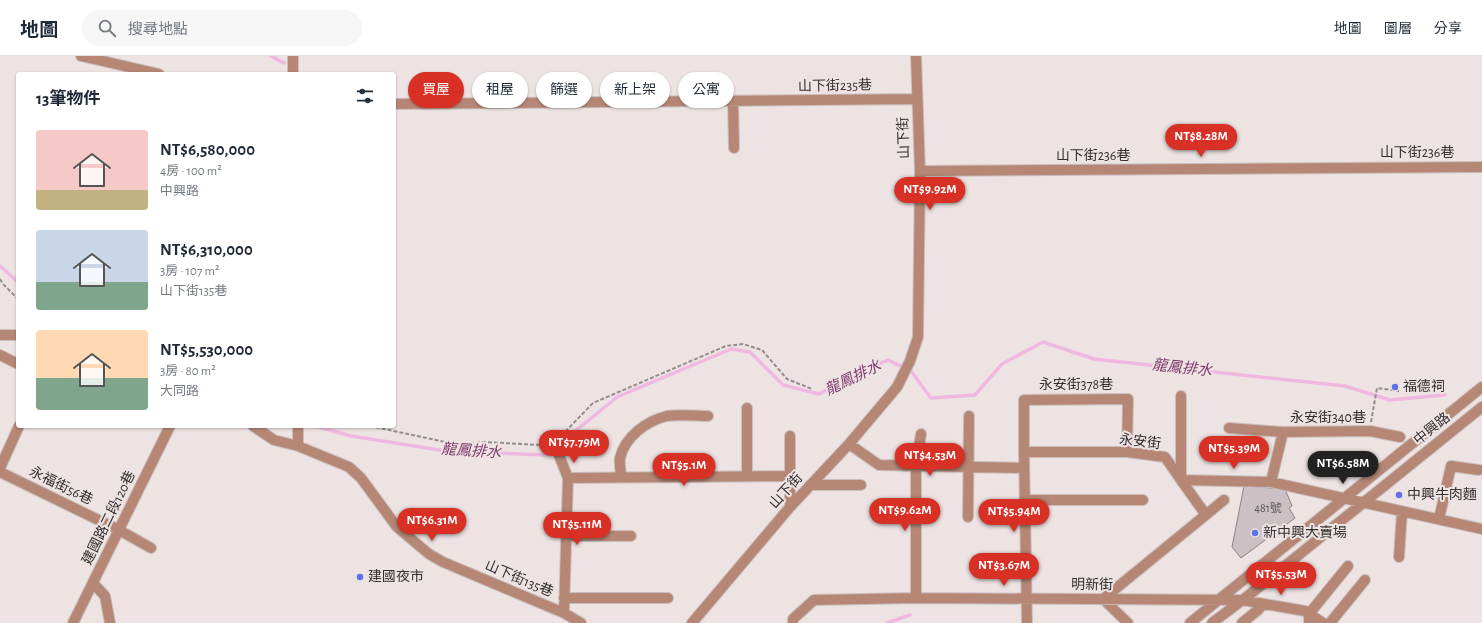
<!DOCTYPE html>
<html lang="zh-TW">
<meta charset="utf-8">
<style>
:root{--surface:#fff;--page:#f6f6f7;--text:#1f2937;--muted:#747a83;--line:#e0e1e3;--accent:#d93025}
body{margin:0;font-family:"Alegreya Sans","Noto Sans TC",sans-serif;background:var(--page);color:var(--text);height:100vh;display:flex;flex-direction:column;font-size:15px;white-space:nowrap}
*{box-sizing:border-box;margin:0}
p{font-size:13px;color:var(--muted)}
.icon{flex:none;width:22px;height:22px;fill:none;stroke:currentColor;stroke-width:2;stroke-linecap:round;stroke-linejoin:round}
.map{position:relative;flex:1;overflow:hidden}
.panel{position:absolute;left:16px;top:16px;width:380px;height:356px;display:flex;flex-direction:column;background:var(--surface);border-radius:4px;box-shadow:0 1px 3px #0004}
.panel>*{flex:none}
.banner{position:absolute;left:408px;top:16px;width:380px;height:36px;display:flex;gap:8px}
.price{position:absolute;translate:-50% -34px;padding:0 9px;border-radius:14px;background:var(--accent);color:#fff;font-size:13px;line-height:26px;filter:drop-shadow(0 1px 2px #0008)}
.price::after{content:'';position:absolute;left:50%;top:24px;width:12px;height:9px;margin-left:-6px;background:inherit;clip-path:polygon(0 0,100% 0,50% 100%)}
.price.on{background:#222;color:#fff}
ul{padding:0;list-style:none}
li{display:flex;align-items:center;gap:12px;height:100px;padding:0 20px}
li span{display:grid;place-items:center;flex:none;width:112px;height:80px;border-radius:4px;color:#555}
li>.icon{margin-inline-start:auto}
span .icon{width:48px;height:48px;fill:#fffc;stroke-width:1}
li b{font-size:17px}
h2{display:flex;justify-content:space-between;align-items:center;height:48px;padding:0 20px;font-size:17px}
.pill{padding:0 14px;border-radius:18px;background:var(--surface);box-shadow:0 1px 3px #0004;font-size:14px;line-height:36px}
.pill.on{background:var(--accent);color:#fff}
header{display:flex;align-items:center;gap:24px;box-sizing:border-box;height:56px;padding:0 20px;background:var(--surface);border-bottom:1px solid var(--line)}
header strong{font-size:19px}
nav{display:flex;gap:22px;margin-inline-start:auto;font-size:14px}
.search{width:280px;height:36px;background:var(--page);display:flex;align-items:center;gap:10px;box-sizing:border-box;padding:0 14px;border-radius:22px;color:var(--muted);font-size:15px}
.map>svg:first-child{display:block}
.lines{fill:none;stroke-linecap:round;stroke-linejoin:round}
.stream{stroke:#f0b8e0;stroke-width:3.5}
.building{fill:#cbc1c4;stroke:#8d8486}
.minor-casing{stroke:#c9bfbf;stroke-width:12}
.path{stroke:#958d8d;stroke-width:2;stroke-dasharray:4 2;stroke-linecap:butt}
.minor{stroke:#b68775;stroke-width:10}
.poi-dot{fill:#5f71e8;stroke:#eee3e3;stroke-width:1.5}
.labels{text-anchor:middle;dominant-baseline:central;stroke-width:4;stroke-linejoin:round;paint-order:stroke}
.number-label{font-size:12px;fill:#595454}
.street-label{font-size:14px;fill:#332f2f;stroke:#eee3e3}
.poi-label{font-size:14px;fill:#332f2f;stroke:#eee3e3;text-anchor:start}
.water-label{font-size:15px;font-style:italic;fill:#7c3a6c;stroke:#eee3e3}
</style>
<header>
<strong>地圖</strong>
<div class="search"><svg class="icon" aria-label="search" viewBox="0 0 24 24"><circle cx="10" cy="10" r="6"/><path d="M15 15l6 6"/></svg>搜尋地點</div>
<nav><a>地圖</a><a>圖層</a><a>分享</a></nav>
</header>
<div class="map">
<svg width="1482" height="567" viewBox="0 0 1482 567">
<rect width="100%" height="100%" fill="#eee3e3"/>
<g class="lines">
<path class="stream" d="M 271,0 L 284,7
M 0,210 L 18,226
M 315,370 L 351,380 L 446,395 L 546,399 L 617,341 L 731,293 L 750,296 L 783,329 L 819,338 L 853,319 L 888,304 L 911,315 L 931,342 L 975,339 L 1002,308 L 1043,286 L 1094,303 L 1345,330 L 1390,344 L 1445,339
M 887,567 L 910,559"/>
</g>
<path class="building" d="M 1244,430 L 1285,433 L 1292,450 L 1289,452 L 1295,462 L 1241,502 L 1232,491 Z"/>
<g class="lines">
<defs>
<path id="minor" d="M 81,0 L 159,18
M 293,0 L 293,18
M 733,45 L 734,92
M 394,48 L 917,43
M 920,115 L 1482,111
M 0,279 L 18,279
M 0,299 L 18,308
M 1181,340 L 1181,424 L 1206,459
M 747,352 L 747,420
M 253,370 L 274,384 L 298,390 L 349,411 L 361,422 L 397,471 L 429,498 L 443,506 L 564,557 L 581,567
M 1229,372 L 1283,376
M 553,384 L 568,422 L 564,557
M 849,388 L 879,409 L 1024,412
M 298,390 L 298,370
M 1024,396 L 1024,344 L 1128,343 L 1127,396
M 0,412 L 19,370
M 0,416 L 119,474 L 151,492
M 790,420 L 790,380
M 621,421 C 621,415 619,408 620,402 C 625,381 646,365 667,360 C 678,358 696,360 708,360
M 568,422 L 790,420 L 790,451
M 1271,426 L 1283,376 L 1370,375 L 1400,381
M 810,429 L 861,429
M 1025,444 L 1143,444
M 968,461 L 969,360
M 1439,463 L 1451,410 L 1479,414
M 567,480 L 631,480
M 1399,501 L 1402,455
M 93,527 L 105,540 L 110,567
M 564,542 L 668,542
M 916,542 L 916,410 L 921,378
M 73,567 L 170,370
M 692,567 L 790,451 L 849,388 L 897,331 L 910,305 L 918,281 L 920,115 L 916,0
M 793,567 L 793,563 L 814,544 L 916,542 L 1242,544 L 1305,555 L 1323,567
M 1027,567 L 1024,396 L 1127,396 L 1165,401 L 1181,424 L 1271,426 L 1482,473
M 1128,567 L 1103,543 L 1224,444
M 1190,567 L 1482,331
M 1212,567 L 1249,539 L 1482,351
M 1242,567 L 1258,554 L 1263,548
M 1309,567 L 1309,558 L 1348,510
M 1330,567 L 1365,524"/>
</defs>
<use href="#minor" class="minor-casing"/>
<path class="path" d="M 0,223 L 3,228 L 18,243
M 1371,366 L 1377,332 L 1399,335
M 370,370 L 455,388 L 485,386 L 540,389 L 544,387
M 561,380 L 593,347 L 726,290 L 743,288 L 762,294 L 787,323 L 812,333"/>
<use href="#minor" class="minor"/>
</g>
<g class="poi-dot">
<circle cx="1395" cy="331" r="4"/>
<circle cx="1399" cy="439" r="4"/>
<circle cx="1255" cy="477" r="4"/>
<circle cx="360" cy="521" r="4"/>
</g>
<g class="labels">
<g class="number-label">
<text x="1268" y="452">481號</text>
</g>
<g class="street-label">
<text transform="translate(835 30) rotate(-1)">山下街235巷</text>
<text transform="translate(904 82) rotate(-92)">山下街</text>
<text x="1417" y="97">山下街236巷</text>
<text x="1093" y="100">山下街236巷</text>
<text x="1076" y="329">永安街378巷</text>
<text x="1328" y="362">永安街340巷</text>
<text transform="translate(1432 373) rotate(-39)">中興路</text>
<text transform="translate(1140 386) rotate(7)">永安街</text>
<text transform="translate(61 430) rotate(26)">永福街56巷</text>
<text transform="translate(786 435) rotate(-48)">山下街</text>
<text transform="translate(109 462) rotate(-64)">建國路二段120巷</text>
<text transform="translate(519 523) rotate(23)">山下街135巷</text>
<text transform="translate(1092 529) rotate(1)">明新街</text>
</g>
<g class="poi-label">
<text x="1403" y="331">福德祠</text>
<text x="1407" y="439">中興牛肉麵</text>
<text x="1263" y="477">新中興大賣場</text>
<text x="368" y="521">建國夜市</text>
</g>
<g class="water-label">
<text transform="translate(1182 312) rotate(6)">龍鳳排水</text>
<text transform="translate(853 322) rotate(-26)">龍鳳排水</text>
<text transform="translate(471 395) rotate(4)">龍鳳排水</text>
</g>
</g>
</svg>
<b class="price" style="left:1201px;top:102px">NT$8.28M</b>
<b class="price" style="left:930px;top:155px">NT$9.92M</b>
<b class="price" style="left:574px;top:408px">NT$7.79M</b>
<b class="price" style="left:1234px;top:414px">NT$5.39M</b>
<b class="price" style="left:930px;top:421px">NT$4.53M</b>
<b class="price on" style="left:1343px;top:429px">NT$6.58M</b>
<b class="price" style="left:684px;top:431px">NT$5.1M</b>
<b class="price" style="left:905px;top:476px">NT$9.62M</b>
<b class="price" style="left:1014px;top:477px">NT$5.94M</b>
<b class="price" style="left:432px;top:486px">NT$6.31M</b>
<b class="price" style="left:577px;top:490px">NT$5.11M</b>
<b class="price" style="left:1004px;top:531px">NT$3.67M</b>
<b class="price" style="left:1281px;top:540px">NT$5.53M</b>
<div class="banner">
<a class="pill on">買屋</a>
<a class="pill">租屋</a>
<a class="pill">篩選</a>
<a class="pill">新上架</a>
<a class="pill">公寓</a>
</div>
<section class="panel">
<h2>13筆物件<svg class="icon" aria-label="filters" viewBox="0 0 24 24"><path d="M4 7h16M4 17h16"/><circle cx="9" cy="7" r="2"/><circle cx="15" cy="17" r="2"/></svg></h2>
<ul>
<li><span style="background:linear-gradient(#f6c9c9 75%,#c2b280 0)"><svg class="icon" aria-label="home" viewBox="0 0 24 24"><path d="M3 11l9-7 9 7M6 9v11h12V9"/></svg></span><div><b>NT$6,580,000</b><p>4房 · 100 m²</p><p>中興路</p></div></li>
<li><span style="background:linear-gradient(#c9d6e8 65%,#7fa58c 0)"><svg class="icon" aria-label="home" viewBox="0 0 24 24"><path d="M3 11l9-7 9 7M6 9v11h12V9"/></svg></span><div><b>NT$6,310,000</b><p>3房 · 107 m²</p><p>山下街135巷</p></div></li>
<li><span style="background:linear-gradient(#ffd9b3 60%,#7fa58c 0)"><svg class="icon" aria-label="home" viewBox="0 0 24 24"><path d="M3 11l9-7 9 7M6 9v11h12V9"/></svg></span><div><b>NT$5,530,000</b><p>3房 · 80 m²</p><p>大同路</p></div></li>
</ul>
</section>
</div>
